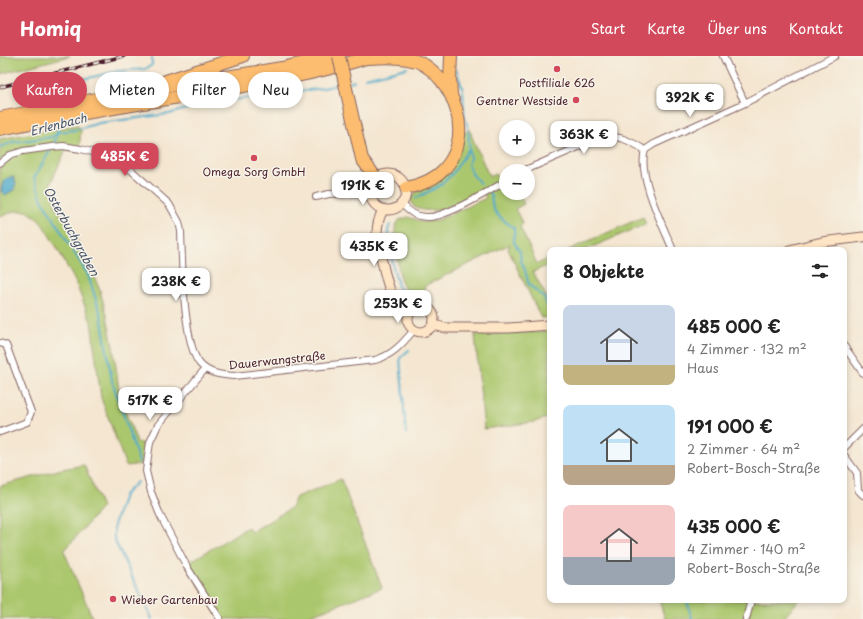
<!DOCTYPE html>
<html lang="de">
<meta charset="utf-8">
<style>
:root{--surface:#fff;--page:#f2f2f2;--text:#222;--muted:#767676;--accent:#d1495b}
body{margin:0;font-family:"Playpen Sans",sans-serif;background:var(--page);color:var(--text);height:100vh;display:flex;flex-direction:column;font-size:15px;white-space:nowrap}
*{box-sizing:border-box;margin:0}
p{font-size:13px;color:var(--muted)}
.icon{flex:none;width:22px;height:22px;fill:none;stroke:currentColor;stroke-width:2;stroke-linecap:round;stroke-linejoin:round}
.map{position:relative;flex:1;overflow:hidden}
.drawer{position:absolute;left:547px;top:191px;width:300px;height:356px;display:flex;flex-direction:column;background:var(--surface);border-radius:8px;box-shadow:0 2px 6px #0003}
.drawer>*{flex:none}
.guide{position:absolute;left:12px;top:16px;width:380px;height:36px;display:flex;gap:8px}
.tools{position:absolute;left:499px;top:64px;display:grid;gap:8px}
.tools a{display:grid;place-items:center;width:36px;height:36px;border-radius:50%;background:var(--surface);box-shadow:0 2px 6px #0003;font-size:20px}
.price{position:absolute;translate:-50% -34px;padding:0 9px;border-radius:8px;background:#fff;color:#222;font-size:13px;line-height:26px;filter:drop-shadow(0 1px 2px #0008)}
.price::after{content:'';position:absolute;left:50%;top:24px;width:12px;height:9px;margin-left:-6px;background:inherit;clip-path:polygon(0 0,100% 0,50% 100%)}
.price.selected{background:var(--accent);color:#fff}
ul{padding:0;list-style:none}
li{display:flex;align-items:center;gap:12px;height:100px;padding:0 16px}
li span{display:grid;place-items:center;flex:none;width:112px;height:80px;border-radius:8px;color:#555}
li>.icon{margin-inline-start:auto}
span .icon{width:48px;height:48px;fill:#fffc;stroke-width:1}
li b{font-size:17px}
h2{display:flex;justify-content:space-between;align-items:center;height:48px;padding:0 16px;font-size:17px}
.pill{padding:0 14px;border-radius:18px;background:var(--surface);box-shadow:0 2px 6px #0003;font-size:14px;line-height:36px}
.pill.selected{background:var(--accent);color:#fff}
header{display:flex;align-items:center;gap:24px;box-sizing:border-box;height:56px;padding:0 20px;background:var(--accent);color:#fff}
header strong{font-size:19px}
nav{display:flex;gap:22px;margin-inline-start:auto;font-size:14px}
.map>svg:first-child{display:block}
.green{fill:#abc76d;stroke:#7a734c}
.water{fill:#4ba9ca;stroke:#4a647a}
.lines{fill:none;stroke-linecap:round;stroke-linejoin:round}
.stream{stroke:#4ba9ca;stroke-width:2}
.street-casing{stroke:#866565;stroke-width:8}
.secondary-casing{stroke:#866565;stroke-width:11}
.highway-casing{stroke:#866565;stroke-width:14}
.street{stroke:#fff;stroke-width:6}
.secondary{stroke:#fee5c5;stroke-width:9}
.highway{stroke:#fcbd6f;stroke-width:12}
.rail-casing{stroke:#4a1f2b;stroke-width:3.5}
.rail{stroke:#f7f3e8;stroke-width:2;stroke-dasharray:6;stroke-linecap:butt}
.highway-bridge-casing{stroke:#866565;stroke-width:14;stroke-linecap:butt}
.highway-bridge{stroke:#fcbd6f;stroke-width:12}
.poi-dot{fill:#d1495b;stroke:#f7f3e8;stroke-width:1.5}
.labels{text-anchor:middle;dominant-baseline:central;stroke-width:3;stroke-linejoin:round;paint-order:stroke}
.poi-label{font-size:11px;fill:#4a1f2b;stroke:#f7f3e8}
.street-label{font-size:11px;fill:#4a1f2b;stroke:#f7f3e8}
.water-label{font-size:12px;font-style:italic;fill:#4a566b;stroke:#f7f3e8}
</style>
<header>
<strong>Homiq</strong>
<nav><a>Start</a><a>Karte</a><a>Über uns</a><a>Kontakt</a></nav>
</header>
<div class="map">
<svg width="863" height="563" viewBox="0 0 863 563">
<rect width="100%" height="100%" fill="#f7f3e8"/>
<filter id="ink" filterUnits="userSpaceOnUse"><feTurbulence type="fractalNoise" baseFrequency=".025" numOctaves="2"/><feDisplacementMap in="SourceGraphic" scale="8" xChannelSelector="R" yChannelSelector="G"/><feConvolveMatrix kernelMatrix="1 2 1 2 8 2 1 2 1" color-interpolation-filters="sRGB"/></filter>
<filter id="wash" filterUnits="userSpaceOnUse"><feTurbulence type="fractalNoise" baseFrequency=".012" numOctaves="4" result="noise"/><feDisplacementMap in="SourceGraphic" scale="16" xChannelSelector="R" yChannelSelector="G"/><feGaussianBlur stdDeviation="0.9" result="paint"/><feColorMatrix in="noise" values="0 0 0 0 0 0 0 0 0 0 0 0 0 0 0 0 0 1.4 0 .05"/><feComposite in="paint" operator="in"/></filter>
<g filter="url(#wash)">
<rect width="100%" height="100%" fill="#f4e6d0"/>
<path class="green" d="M 0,0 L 70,0 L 0,18 Z
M 77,69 L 81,74 L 79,96 L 66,93 L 50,129 L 56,150 L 82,193 L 99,232 L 107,259 L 114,296 L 120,342 L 137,386 L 143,388 L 142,408 L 126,410 L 101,342 L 91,266 L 75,225 L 56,190 L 39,163 L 27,155 L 14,155 L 0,161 L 0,83 Z
M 470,73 L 472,81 L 489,120 L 496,118 L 501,131 L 506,130 L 506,137 L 519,137 L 524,148 L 515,153 L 523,168 L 520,171 L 537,208 L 550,202 L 550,208 L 533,216 L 550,247 L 550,261 L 541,262 L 508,193 L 510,188 L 426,229 L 421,238 L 408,238 L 404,232 L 400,222 L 395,184 L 395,171 L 399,164 L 408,161 L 423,166 L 436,165 L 486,142 L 482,133 C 462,144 437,162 414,151 L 411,144 L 411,141 L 420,133 L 439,124 L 464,77 Z
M 643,161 L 646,168 L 585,194 L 568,194 Z
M 550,275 L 550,361 L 534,366 L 484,373 L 475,279 Z
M 84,409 L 102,451 L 64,495 L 93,563 L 0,563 L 0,430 L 62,413 Z
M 341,423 L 382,532 L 300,563 L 220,563 L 186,508 L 248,471 L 251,476 L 291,452 L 296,441 Z
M 659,544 L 749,544 L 743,563 L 665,563 Z
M 753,544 L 799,544 L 783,563 L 748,563 Z"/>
<path class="water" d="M 13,120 L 16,127 L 14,134 L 5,139 L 1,135 L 3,126 L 8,122 Z"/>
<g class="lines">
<path class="stream" d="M 456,13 L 463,34 L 465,62 L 468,72 L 470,102 L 468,109 L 473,119 L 480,127
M 365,22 L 407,12
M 350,26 L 354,25
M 53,35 L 54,30 L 118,15 L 145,13 L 152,9 L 152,1
M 53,89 L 56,83 L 58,73
M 0,91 L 13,86 L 52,81 L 59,76 L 75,74 L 99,67 L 169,58 L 203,48 L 324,32 L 341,28
M 51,93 L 34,122 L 42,144 L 88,219 L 101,259 L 112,325 L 139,406
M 489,136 C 493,141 491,146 493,152 C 497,161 506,166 514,172 L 514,186 L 520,196 L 521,205 L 524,211 L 529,229 L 544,241 L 550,257
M 416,142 L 441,129 L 453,117 L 468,94
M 390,169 L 388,174 L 393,210 L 398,230 L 409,245
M 406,378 L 400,302 L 409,294
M 137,426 L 124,439 L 114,469 L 114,483 L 152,563
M 687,544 L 692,563"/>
</g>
</g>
<g filter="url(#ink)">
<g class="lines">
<defs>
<path id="street" d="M 723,0 L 745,47
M 645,94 L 654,88 L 745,47 L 835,0
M 645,94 C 637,119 663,170 673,194
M 0,107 L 10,99 L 23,95 L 52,91 L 63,90 L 81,93 L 103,99 L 131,114 L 169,148 L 179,166 L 181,175 C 182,203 183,289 200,308 C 209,318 221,319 234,320 L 375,304 C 393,299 402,288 414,274
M 523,115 L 604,80 C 621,80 630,85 645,94
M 316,141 L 329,138 L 370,136
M 402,148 C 408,155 416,161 426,161 C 444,163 489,135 506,125
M 0,287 L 6,289 L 31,356 L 27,366 L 0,376
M 844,290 L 863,317
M 205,313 L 158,369 L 150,386 L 146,415 L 151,436 L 160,459 L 187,511 L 220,563
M 844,392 L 863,373
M 844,399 L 857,417 L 858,434 L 863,439
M 746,563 L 751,544"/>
<path id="secondary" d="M370 136a18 18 0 1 1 36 0a18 18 0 1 1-36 0Z
M 383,154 C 379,161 377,170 377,178 C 379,193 387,233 395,245 C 399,250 404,253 410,257
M 789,194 L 822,186 L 863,181
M408 263a13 13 0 1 1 26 0a13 13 0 1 1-26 0Z
M 433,269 L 446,272 L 509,272 L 550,269"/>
<path id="highway" d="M 367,2 C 385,1 402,0 419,6 C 454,23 474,79 446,111 C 437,122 421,129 406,132
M 166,25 L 243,0
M 347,37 L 362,103 L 376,122
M 451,38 L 450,24 L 451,0
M 0,62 L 132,36 L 282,12 L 335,0
M 0,73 C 64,60 127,50 191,39 C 252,29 314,19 372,0"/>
</defs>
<use href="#street" class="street-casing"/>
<use href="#secondary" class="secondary-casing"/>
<use href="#highway" class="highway-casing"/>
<use href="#street" class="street"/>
<use href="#secondary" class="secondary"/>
<use href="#highway" class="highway"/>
<defs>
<path id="rail" d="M 0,31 L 124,0"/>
</defs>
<use href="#rail" class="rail-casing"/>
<use href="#rail" class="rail"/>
<defs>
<path id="highway-bridge" d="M 339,0 L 347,37"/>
</defs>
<use href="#highway-bridge" class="highway-bridge-casing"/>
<use href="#highway-bridge" class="highway-bridge"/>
</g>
</g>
<g class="poi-dot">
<circle cx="557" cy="13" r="4"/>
<circle cx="576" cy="44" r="4"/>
<circle cx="254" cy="102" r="4"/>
<circle cx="113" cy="543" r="4"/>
</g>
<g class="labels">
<g class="poi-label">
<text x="557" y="26">Postfiliale 626</text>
<text x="568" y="44" text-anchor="end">Gentner Westside</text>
<text x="254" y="115">Omega Sorg GmbH</text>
<text x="121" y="543" text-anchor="start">Wieber Gartenbau</text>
</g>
<g class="street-label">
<text transform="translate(277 304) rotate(-6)">Dauerwangstraße</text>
</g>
<g class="water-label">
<text transform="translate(58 68) rotate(-14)">Erlenbach</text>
<text transform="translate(72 175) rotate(61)">Osterbuchgraben</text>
</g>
</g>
</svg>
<div class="tools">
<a>+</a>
<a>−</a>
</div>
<b class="price" style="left:690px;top:62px">392K €</b>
<b class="price" style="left:584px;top:99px">363K €</b>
<b class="price selected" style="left:125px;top:121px">485K €</b>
<b class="price" style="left:363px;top:150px">191K €</b>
<b class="price" style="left:374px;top:211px">435K €</b>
<b class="price" style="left:176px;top:246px">238K €</b>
<b class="price" style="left:398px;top:268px">253K €</b>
<b class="price" style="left:150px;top:365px">517K €</b>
<div class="guide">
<a class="pill selected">Kaufen</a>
<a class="pill">Mieten</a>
<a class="pill">Filter</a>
<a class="pill">Neu</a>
</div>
<section class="drawer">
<h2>8 Objekte<svg class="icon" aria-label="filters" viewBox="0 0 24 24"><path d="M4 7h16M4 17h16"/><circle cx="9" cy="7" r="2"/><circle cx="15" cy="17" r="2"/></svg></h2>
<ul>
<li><span style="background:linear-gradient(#c9d6e8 75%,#c2b280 0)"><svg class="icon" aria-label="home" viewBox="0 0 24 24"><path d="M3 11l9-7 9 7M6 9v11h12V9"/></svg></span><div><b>485 000 €</b><p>4 Zimmer · 132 m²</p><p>Haus</p></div></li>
<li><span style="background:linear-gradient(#bfe0f5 75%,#b9a48a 0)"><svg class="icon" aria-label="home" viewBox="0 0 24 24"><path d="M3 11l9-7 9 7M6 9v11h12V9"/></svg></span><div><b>191 000 €</b><p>2 Zimmer · 64 m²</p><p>Robert-Bosch-Straße</p></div></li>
<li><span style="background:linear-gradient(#f6c9c9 65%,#9aa5b1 0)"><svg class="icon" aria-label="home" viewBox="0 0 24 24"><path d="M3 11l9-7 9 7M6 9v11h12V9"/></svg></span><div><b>435 000 €</b><p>4 Zimmer · 140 m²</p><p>Robert-Bosch-Straße</p></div></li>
</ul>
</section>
</div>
